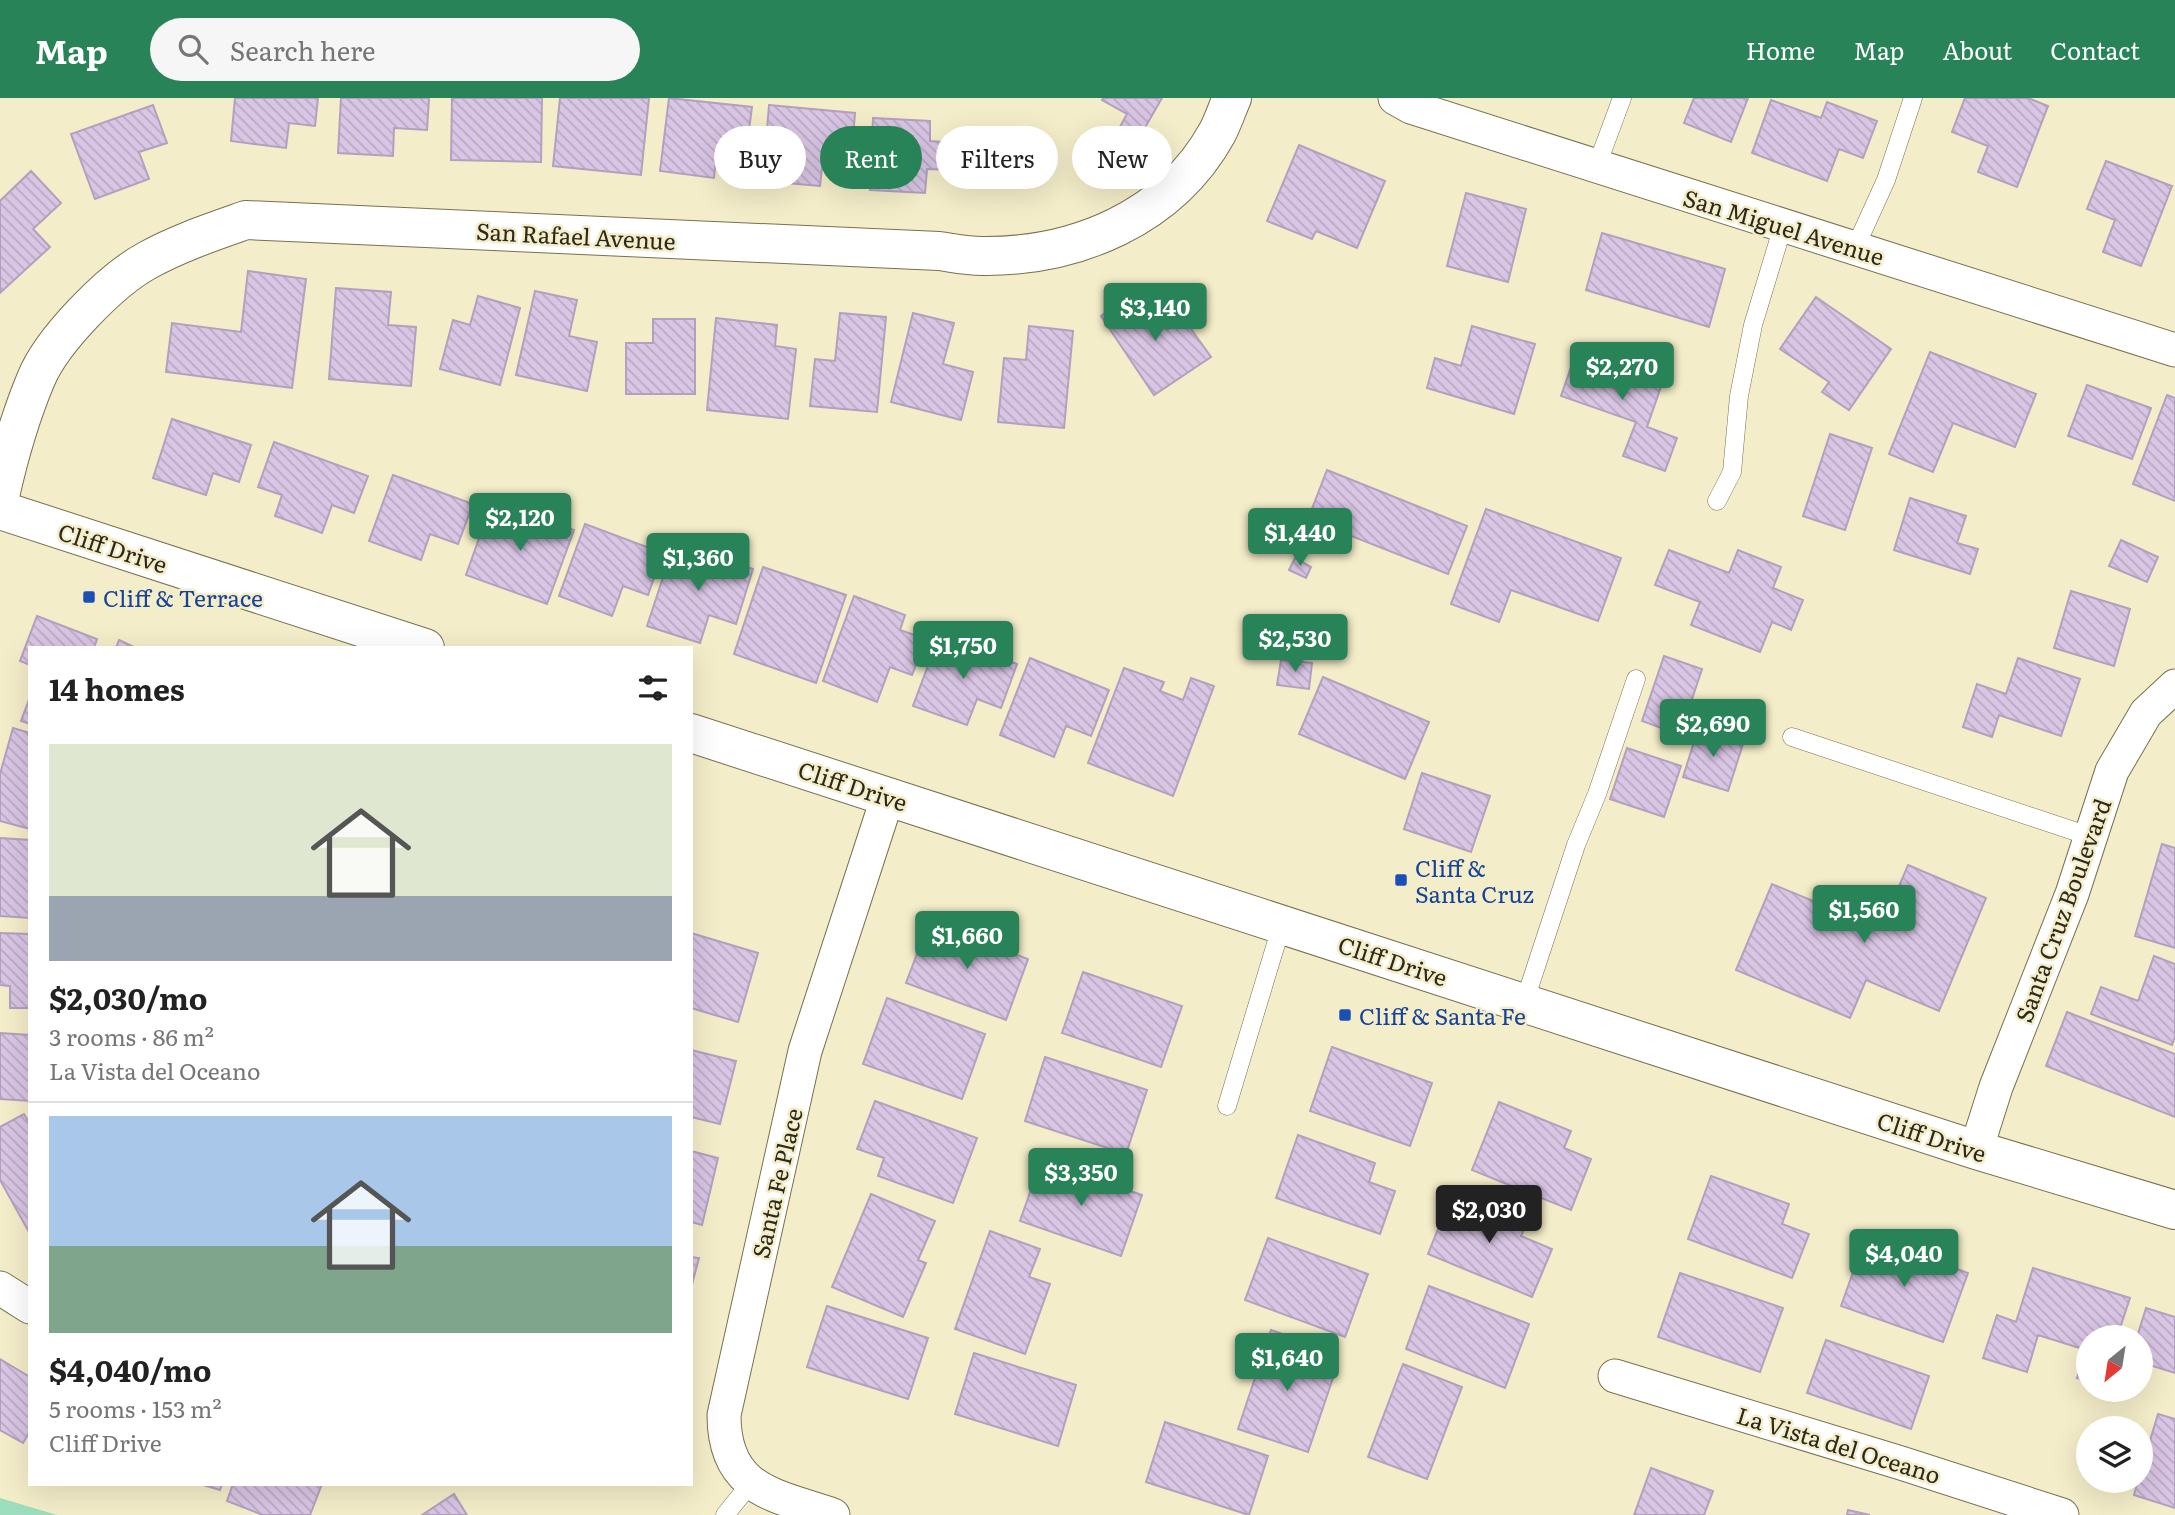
<!DOCTYPE html>
<meta charset="utf-8">
<style>
:root{--surface:#fff;--page:#f6f6f6;--text:#222;--muted:#767676;--line:#e0e0e0;--accent:#298359}
body{margin:0;font-family:Literata,serif;background:var(--page);color:var(--text);height:100vh;display:flex;flex-direction:column;font-size:26px;white-space:nowrap}
*{box-sizing:border-box;margin:0}
p{font-size:23px;color:var(--muted)}
.icon{flex:none;width:38px;height:38px;fill:none;stroke:currentColor;stroke-width:2;stroke-linecap:round;stroke-linejoin:round}
.map{position:relative;flex:1;overflow:hidden}
.side{position:absolute;left:28px;top:548px;width:665px;height:840px;display:flex;flex-direction:column;background:var(--surface);border-radius:0px;box-shadow:0 7px 28px #0002}
.side>*{flex:none}
.hud{position:absolute;left:714px;top:28px;width:665px;height:63px;display:flex;gap:14px}
.needle{width:46px;rotate:210deg}
.tools{position:absolute;left:2076px;top:1227px;display:grid;gap:14px}
.tools a{display:grid;place-items:center;width:77px;height:77px;border-radius:50%;background:var(--surface);box-shadow:0 7px 28px #0002;font-size:35px}
.price{position:absolute;translate:-50% -60px;padding:0 16px;border-radius:7px;background:var(--accent);color:#fff;font-size:23px;line-height:46px;filter:drop-shadow(0 2px 4px #0008)}
.price::after{content:'';position:absolute;left:50%;top:42px;width:21px;height:16px;margin-left:-10px;background:inherit;clip-path:polygon(0 0,100% 0,50% 100%)}
.price.selected{background:#222;color:#fff}
ul{padding:0;list-style:none}
li{display:grid;align-content:center;gap:14px;height:371px;padding:0 21px}
li+li{border-top:2px solid var(--line)}
li span{display:grid;place-items:center;height:217px;border-radius:0px;color:#555}
li>.icon{margin-inline-start:auto}
span .icon{width:126px;height:126px;fill:#fffc;stroke-width:1}
li b{font-size:30px}
h2{display:flex;justify-content:space-between;align-items:center;height:84px;padding:0 21px;font-size:30px}
.chip{padding:0 24px;border-radius:32px;background:var(--surface);box-shadow:0 7px 28px #0002;font-size:24px;line-height:63px}
.chip.selected{background:var(--accent);color:#fff}
header{display:flex;align-items:center;gap:42px;box-sizing:border-box;height:98px;padding:0 35px;background:var(--accent);color:#fff}
header strong{font-size:33px}
nav{display:flex;gap:38px;margin-inline-start:auto;font-size:24px}
.search{width:490px;height:63px;background:var(--page);display:flex;align-items:center;gap:18px;box-sizing:border-box;padding:0 24px;border-radius:38px;color:var(--muted);font-size:26px}
.map>svg:first-child{display:block}
.grass{fill:#9cdebd}
.building{fill:url(#building-back-hatch);stroke:#b4a0be;stroke-width:2}
.lines{fill:none;stroke-linecap:round;stroke-linejoin:round}
.service-casing{stroke:#787151;stroke-width:19}
.minor-casing{stroke:#787151;stroke-width:35}
.tertiary-casing{stroke:#787151;stroke-width:40}
.secondary-casing{stroke:#787151;stroke-width:40}
.service{stroke:#fff;stroke-width:18}
.minor{stroke:#fff;stroke-width:33}
.tertiary{stroke:#fff;stroke-width:38}
.secondary{stroke:#fff;stroke-width:38}
.transit-dot{fill:#1a4fb4;stroke:#f4edc9;stroke-width:2.5}
.labels{text-anchor:middle;dominant-baseline:central;stroke-width:5;stroke-linejoin:round;paint-order:stroke}
.street-label{font-size:23px;fill:#2c291c;stroke:#f4edc9}
.transit-label{font-size:23px;fill:#164399;stroke:#f4edc9;text-anchor:start}
</style>
<header>
<strong>Map</strong>
<div class="search"><svg class="icon" aria-label="search" viewBox="0 0 24 24"><circle cx="10" cy="10" r="6"/><path d="M15 15l6 6"/></svg>Search here</div>
<nav><a>Home</a><a>Map</a><a>About</a><a>Contact</a></nav>
</header>
<div class="map">
<svg width="2175" height="1417" viewBox="0 0 2175 1417">
<defs>
<pattern id="building-back-hatch" width="6" height="6" patternUnits="userSpaceOnUse" patternTransform="scale(1.75)"><rect width="6" height="6" fill="#d9c5e4"/><path d="M-1 5l2 2M0 0l6 6M5-1l2 2" fill="none" stroke="#baa9c3"/></pattern>
</defs>
<rect width="100%" height="100%" fill="#f4edc9"/>
<path class="grass" d="M 0,1400 L 57,1417 L 0,1417 Z"/>
<path class="building" d="M 235,0 L 318,0 L 315,28 L 289,25 L 286,50 L 231,43 Z
M 341,0 L 429,0 L 427,32 L 394,30 L 393,58 L 338,55 Z
M 452,0 L 542,0 L 541,64 L 451,62 Z
M 560,0 L 649,0 L 641,77 L 553,68 Z
M 669,0 L 752,9 L 746,55 L 717,51 L 714,80 L 660,73 Z
M 1103,0 L 1162,0 L 1135,47 L 1116,36 L 1127,16 L 1102,2 Z
M 1694,0 L 1748,0 L 1731,44 L 1684,25 Z
M 1965,0 L 2028,0 L 2048,8 L 2017,89 L 1978,74 L 1988,48 L 1952,34 Z
M 1771,2 L 1821,20 L 1827,4 L 1877,23 L 1863,60 L 1839,51 L 1827,83 L 1752,55 Z
M 153,7 L 167,45 L 139,54 L 149,81 L 95,101 L 71,36 Z
M 769,7 L 855,15 L 851,64 L 823,61 L 820,88 L 763,83 Z
M 873,20 L 930,23 L 930,43 L 957,45 L 956,72 L 927,71 L 925,95 L 870,92 Z
M 1299,47 L 1385,83 L 1357,150 L 1316,133 L 1312,141 L 1267,123 Z
M 2106,63 L 2172,88 L 2141,168 L 2103,154 L 2115,122 L 2087,111 Z
M 31,73 L 61,105 L 33,131 L 50,149 L 0,195 L 0,103 Z
M 1466,95 L 1526,111 L 1508,184 L 1447,168 Z
M 1602,135 L 1725,171 L 1709,229 L 1586,192 Z
M 248,173 L 306,181 L 292,290 L 166,274 L 172,225 L 241,234 Z
M 336,190 L 391,194 L 388,227 L 416,229 L 411,288 L 329,281 Z
M 1140,192 L 1167,232 L 1184,221 L 1211,259 L 1154,297 L 1101,218 Z
M 535,193 L 577,202 L 569,238 L 597,244 L 587,293 L 516,277 Z
M 478,198 L 520,210 L 500,287 L 440,271 L 453,222 L 470,227 Z
M 1816,199 L 1891,251 L 1849,312 L 1822,294 L 1829,284 L 1780,251 Z
M 840,215 L 886,219 L 877,314 L 810,308 L 815,261 L 835,263 Z
M 913,215 L 954,225 L 943,266 L 973,274 L 961,322 L 891,304 Z
M 716,220 L 777,227 L 775,248 L 796,251 L 788,321 L 707,312 Z
M 653,221 L 695,221 L 695,296 L 626,296 L 626,245 L 653,245 Z
M 1029,228 L 1073,233 L 1064,330 L 998,324 L 1004,260 L 1026,262 Z
M 1472,228 L 1535,246 L 1514,316 L 1427,290 L 1435,260 L 1461,268 Z
M 1578,249 L 1664,280 L 1647,329 L 1677,340 L 1665,373 L 1623,358 L 1636,324 L 1561,298 Z
M 1930,254 L 2036,296 L 2015,349 L 1953,325 L 1933,374 L 1889,356 Z
M 2087,287 L 2151,310 L 2132,361 L 2068,338 Z
M 2167,297 L 2175,300 L 2175,403 L 2133,386 Z
M 172,321 L 251,347 L 239,384 L 213,375 L 206,397 L 153,380 Z
M 1830,336 L 1872,350 L 1845,432 L 1803,418 Z
M 274,344 L 368,378 L 354,415 L 332,407 L 322,435 L 275,418 L 282,397 L 258,389 Z
M 1327,372 L 1467,428 L 1448,476 L 1308,421 Z
M 393,377 L 473,406 L 458,446 L 430,436 L 421,462 L 369,443 Z
M 1910,400 L 1966,418 L 1957,445 L 1978,451 L 1970,476 L 1894,452 Z
M 492,404 L 574,432 L 547,506 L 466,477 Z
M 1486,411 L 1621,460 L 1598,523 L 1511,492 L 1499,524 L 1451,506 Z
M 585,426 L 663,455 L 648,497 L 623,488 L 612,518 L 559,498 Z
M 2121,442 L 2158,459 L 2147,484 L 2109,468 Z
M 674,446 L 753,471 L 736,526 L 709,517 L 700,545 L 647,528 Z
M 1669,452 L 1729,475 L 1738,452 L 1781,469 L 1773,490 L 1803,502 L 1791,532 L 1772,524 L 1760,554 L 1691,527 L 1700,504 L 1655,487 Z
M 1295,460 L 1311,469 L 1306,480 L 1289,472 Z
M 763,469 L 846,497 L 816,585 L 734,556 Z
M 2071,493 L 2130,511 L 2114,568 L 2054,550 Z
M 854,498 L 905,517 L 900,532 L 926,541 L 912,577 L 890,569 L 877,604 L 823,583 Z
M 37,518 L 97,541 L 94,550 L 30,550 L 30,567 L 20,563 Z
M 939,538 L 1017,566 L 1001,610 L 977,601 L 967,627 L 913,608 Z
M 119,542 L 136,550 L 116,550 Z
M 1664,558 L 1702,571 L 1680,637 L 1642,623 Z
M 1030,560 L 1109,592 L 1091,638 L 1066,628 L 1054,659 L 1000,637 Z
M 2018,560 L 2080,581 L 2061,638 L 1999,617 L 1992,639 L 1963,629 L 1977,586 L 2006,596 Z
M 1281,562 L 1312,565 L 1309,591 L 1277,587 Z
M 1124,570 L 1164,584 L 1160,593 L 1183,602 L 1191,580 L 1214,588 L 1173,698 L 1088,665 Z
M 1323,579 L 1429,624 L 1405,681 L 1299,636 Z
M 30,599 L 30,626 L 21,623 Z
M 1699,628 L 1744,643 L 1728,693 L 1683,679 Z
M 13,630 L 30,635 L 30,731 L 0,723 L 0,676 Z
M 1627,650 L 1681,668 L 1664,719 L 1610,701 Z
M 1422,675 L 1490,698 L 1471,754 L 1404,731 Z
M 0,740 L 30,742 L 30,820 L 0,818 Z
M 2162,746 L 2175,750 L 2175,850 L 2135,838 Z
M 1908,767 L 1986,800 L 1939,913 L 1866,882 L 1850,920 L 1736,872 L 1772,786 L 1881,831 Z
M 929,824 L 1028,861 L 1006,922 L 906,885 Z
M 0,835 L 30,836 L 30,910 L 10,910 L 10,888 L 0,887 Z
M 691,835 L 758,855 L 738,924 L 691,910 Z
M 2154,858 L 2175,866 L 2175,939 L 2172,947 L 2091,916 L 2101,889 L 2138,903 Z
M 1083,874 L 1182,908 L 1161,969 L 1062,935 Z
M 887,900 L 985,936 L 962,1001 L 863,966 Z
M 2067,914 L 2175,956 L 2175,1019 L 2046,968 Z
M 0,935 L 30,937 L 30,1003 L 0,1001 Z
M 1332,949 L 1432,985 L 1410,1048 L 1310,1013 Z
M 691,952 L 736,963 L 720,1026 L 691,1019 Z
M 1045,959 L 1147,992 L 1126,1056 L 1025,1023 Z
M 875,1003 L 977,1040 L 953,1105 L 878,1078 L 884,1060 L 857,1051 Z
M 1499,1004 L 1571,1033 L 1564,1050 L 1591,1061 L 1571,1112 L 1472,1072 Z
M 24,1016 L 30,1026 L 30,1136 L 0,1082 L 0,1029 Z
M 1298,1037 L 1375,1065 L 1369,1084 L 1395,1093 L 1380,1136 L 1276,1100 Z
M 691,1053 L 718,1060 L 702,1127 L 691,1124 Z
M 1041,1063 L 1142,1097 L 1121,1158 L 1020,1123 Z
M 1711,1078 L 1789,1106 L 1782,1126 L 1809,1136 L 1792,1180 L 1688,1141 Z
M 1453,1093 L 1528,1124 L 1521,1138 L 1552,1151 L 1532,1199 L 1428,1156 Z
M 871,1096 L 935,1123 L 918,1162 L 926,1165 L 903,1219 L 832,1189 Z
M 990,1133 L 1040,1151 L 1029,1179 L 1050,1186 L 1025,1256 L 955,1231 Z
M 1866,1138 L 1968,1175 L 1943,1244 L 1841,1208 Z
M 1268,1140 L 1368,1176 L 1345,1239 L 1245,1202 Z
M 691,1159 L 699,1160 L 691,1190 Z
M 2033,1170 L 2130,1200 L 2117,1239 L 2088,1239 L 2088,1283 L 2077,1280 L 2086,1252 L 2038,1237 L 2027,1274 L 1983,1260 L 1997,1217 L 2016,1224 Z
M 1680,1175 L 1783,1210 L 1760,1274 L 1658,1239 Z
M 1429,1188 L 1529,1226 L 1505,1290 L 1406,1251 Z
M 827,1208 L 928,1240 L 908,1301 L 807,1269 Z
M 2146,1210 L 2175,1219 L 2175,1275 L 2140,1264 L 2140,1239 L 2137,1239 Z
M 1271,1232 L 1326,1251 L 1318,1275 L 1333,1280 L 1308,1354 L 1238,1331 Z
M 1826,1242 L 1929,1278 L 1911,1331 L 1807,1295 Z
M 974,1255 L 1076,1287 L 1058,1348 L 955,1316 Z
M 0,1261 L 30,1279 L 30,1333 L 23,1345 L 0,1332 Z
M 1403,1266 L 1462,1289 L 1427,1381 L 1368,1359 Z
M 2158,1316 L 2175,1321 L 2175,1410 L 2134,1397 L 2138,1382 L 2140,1382 L 2140,1376 Z
M 1165,1324 L 1268,1358 L 1249,1417 L 1146,1384 Z
M 1651,1370 L 1713,1393 L 1704,1417 L 1634,1417 Z
M 200,1386 L 222,1386 L 220,1392 Z
M 233,1386 L 322,1386 L 310,1417 L 263,1417 L 227,1403 Z
M 454,1396 L 467,1417 L 422,1417 Z
M 1848,1412 L 1870,1417 L 1847,1417 Z"/>
<g class="lines">
<defs>
<path id="service" d="M 1596,70 L 1622,0
M 1855,150 L 1886,82 L 1913,0
M 1717,403 L 1732,374 L 1739,298 L 1753,227 L 1783,128
M 1792,639 L 2092,739
M 1524,905 L 1576,747 L 1597,696 L 1636,581
M 1227,1008 L 1282,826
M 725,1417 L 751,1385"/>
<path id="minor" d="M 1395,0 L 1411,9 L 2175,252
M 1976,1052 L 1996,989 L 2072,796 L 2112,673 L 2146,615 L 2175,588
M 0,1190 L 30,1209
M 1615,1278 L 1901,1365 L 2062,1417
M 833,1417 C 775,1397 724,1393 724,1317 L 805,953 L 888,698"/>
<path id="tertiary" d="M 0,398 C 9,358 20,319 36,281 C 52,242 111,182 148,162 C 179,145 212,134 246,122 L 939,153 C 953,155 968,158 982,158 C 1076,159 1170,120 1217,35 C 1223,24 1227,11 1232,0"/>
<path id="secondary" d="M 0,412 L 425,550
M 691,635 L 1976,1052 L 2175,1112"/>
</defs>
<use href="#service" class="service-casing"/>
<use href="#minor" class="minor-casing"/>
<use href="#tertiary" class="tertiary-casing"/>
<use href="#secondary" class="secondary-casing"/>
<use href="#service" class="service"/>
<use href="#minor" class="minor"/>
<use href="#tertiary" class="tertiary"/>
<use href="#secondary" class="secondary"/>
</g>
<g class="transit-dot">
<rect x="82" y="492" width="14" height="14" rx="3.5"/>
<rect x="1394" y="775" width="14" height="14" rx="3.5"/>
<rect x="1338" y="910" width="14" height="14" rx="3.5"/>
</g>
<g class="labels">
<g class="street-label">
<text transform="translate(1784 128) rotate(17)">San Miguel Avenue</text>
<text transform="translate(576 137) rotate(3)">San Rafael Avenue</text>
<text transform="translate(113 449) rotate(18)">Cliff Drive</text>
<text transform="translate(853 687) rotate(18)">Cliff Drive</text>
<text transform="translate(2062 812) rotate(-70)">Santa Cruz Boulevard</text>
<text transform="translate(1393 862) rotate(18)">Cliff Drive</text>
<text transform="translate(1932 1038) rotate(18)">Cliff Drive</text>
<text transform="translate(776 1085) rotate(-77)">Santa Fe Place</text>
<text transform="translate(1839 1346) rotate(17)">La Vista del Oceano</text>
</g>
<g class="transit-label">
<text x="103" y="499">Cliff &amp; Terrace</text>
<text x="1415" y="769">Cliff &amp;<tspan x="1415" dy="26">Santa Cruz</tspan></text>
<text x="1359" y="917">Cliff &amp; Santa Fe</text>
</g>
</g>
</svg>
<div class="tools">
<a><svg class="needle" viewBox="-14 -14 28 28"><path d="M0-13l5 13h-10z" fill="#e53935"/><path d="M0 13l5-13h-10z" fill="#767676"/></svg></a>
<a><svg class="icon" aria-label="layers" viewBox="0 0 24 24"><path d="M12 4l9 5-9 5-9-5zM3 14l9 5 9-5"/></svg></a>
</div>
<b class="price" style="left:1155px;top:245px">$3,140</b>
<b class="price" style="left:1622px;top:304px">$2,270</b>
<b class="price" style="left:520px;top:455px">$2,120</b>
<b class="price" style="left:1300px;top:470px">$1,440</b>
<b class="price" style="left:698px;top:495px">$1,360</b>
<b class="price" style="left:1295px;top:576px">$2,530</b>
<b class="price" style="left:963px;top:583px">$1,750</b>
<b class="price" style="left:1713px;top:661px">$2,690</b>
<b class="price" style="left:1864px;top:847px">$1,560</b>
<b class="price" style="left:967px;top:873px">$1,660</b>
<b class="price" style="left:1081px;top:1110px">$3,350</b>
<b class="price selected" style="left:1489px;top:1147px">$2,030</b>
<b class="price" style="left:1904px;top:1191px">$4,040</b>
<b class="price" style="left:1287px;top:1295px">$1,640</b>
<div class="hud">
<a class="chip">Buy</a>
<a class="chip selected">Rent</a>
<a class="chip">Filters</a>
<a class="chip">New</a>
</div>
<section class="side">
<h2>14 homes<svg class="icon" aria-label="filters" viewBox="0 0 24 24"><path d="M4 7h16M4 17h16"/><circle cx="9" cy="7" r="2"/><circle cx="15" cy="17" r="2"/></svg></h2>
<ul>
<li><span style="background:linear-gradient(#dfe7d0 70%,#9aa5b1 0)"><svg class="icon" aria-label="home" viewBox="0 0 24 24"><path d="M3 11l9-7 9 7M6 9v11h12V9"/></svg></span><div><b>$2,030/mo</b><p>3 rooms · 86 m²</p><p>La Vista del Oceano</p></div></li>
<li><span style="background:linear-gradient(#a9c7e8 60%,#7fa58c 0)"><svg class="icon" aria-label="home" viewBox="0 0 24 24"><path d="M3 11l9-7 9 7M6 9v11h12V9"/></svg></span><div><b>$4,040/mo</b><p>5 rooms · 153 m²</p><p>Cliff Drive</p></div></li>
</ul>
</section>
</div>
